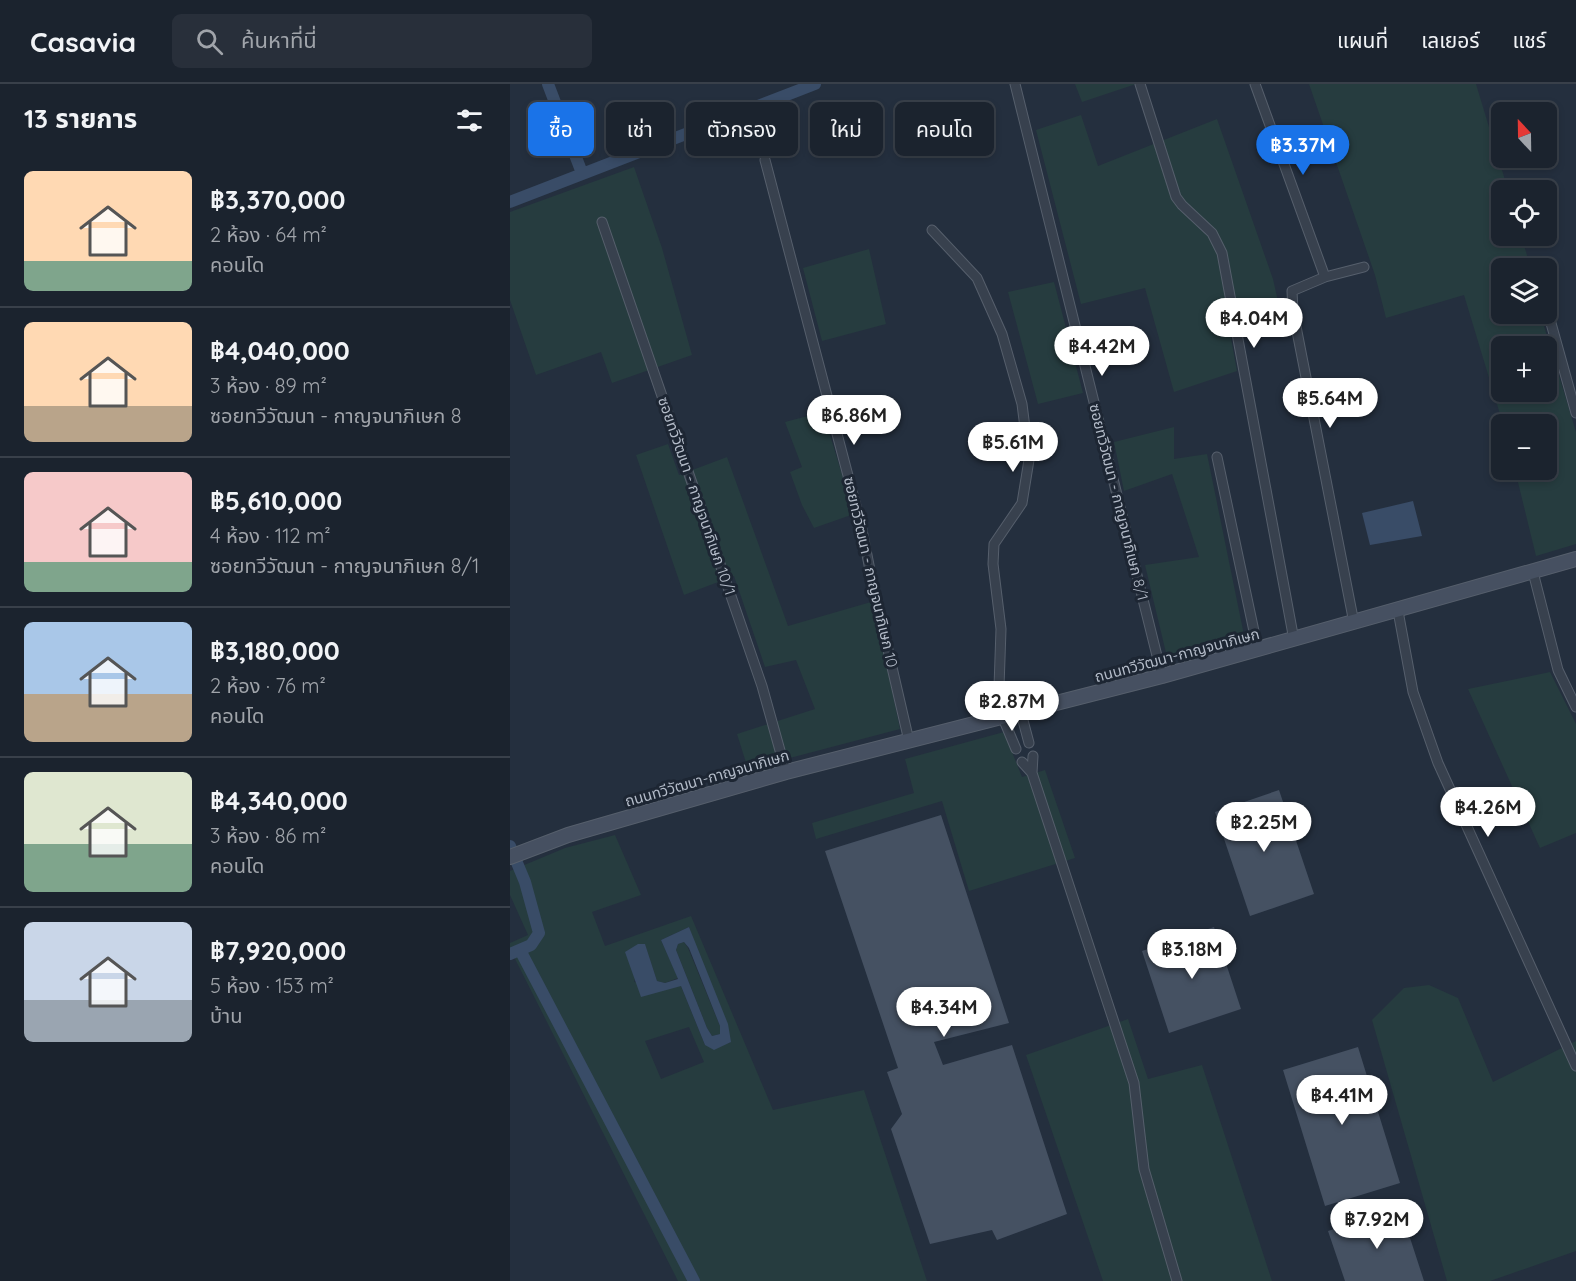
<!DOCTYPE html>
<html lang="th">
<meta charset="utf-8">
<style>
:root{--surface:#1b232e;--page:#282f3a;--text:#f1f3f6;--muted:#a0a4aa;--line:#39404a;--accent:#1a73e8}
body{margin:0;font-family:Quicksand,"Noto Sans Thai",sans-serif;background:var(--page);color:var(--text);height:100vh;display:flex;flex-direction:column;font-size:22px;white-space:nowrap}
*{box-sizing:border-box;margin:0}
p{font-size:20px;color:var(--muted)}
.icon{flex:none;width:33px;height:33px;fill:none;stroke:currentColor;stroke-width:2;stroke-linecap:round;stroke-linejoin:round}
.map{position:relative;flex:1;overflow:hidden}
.side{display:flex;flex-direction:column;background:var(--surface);width:510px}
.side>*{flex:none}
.top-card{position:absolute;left:18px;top:18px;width:570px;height:54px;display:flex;gap:12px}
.needle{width:39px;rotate:338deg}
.tools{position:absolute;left:981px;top:18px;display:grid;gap:12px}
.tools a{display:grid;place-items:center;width:66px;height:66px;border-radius:9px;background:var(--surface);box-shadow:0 3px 9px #0003,0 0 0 2px var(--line);font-size:30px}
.price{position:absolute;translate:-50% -51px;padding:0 14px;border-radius:21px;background:#fff;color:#222;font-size:20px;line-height:39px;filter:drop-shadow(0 2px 3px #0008)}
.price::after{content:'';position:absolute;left:50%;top:36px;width:18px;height:14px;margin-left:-9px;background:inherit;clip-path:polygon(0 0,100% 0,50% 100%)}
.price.active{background:var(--accent);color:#fff}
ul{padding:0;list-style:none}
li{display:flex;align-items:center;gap:18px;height:150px;padding:0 24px}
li+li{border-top:2px solid var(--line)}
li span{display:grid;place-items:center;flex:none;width:168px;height:120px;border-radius:9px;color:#555}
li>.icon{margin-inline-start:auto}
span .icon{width:72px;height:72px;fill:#fffc;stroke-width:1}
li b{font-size:26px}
h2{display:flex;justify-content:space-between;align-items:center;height:72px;padding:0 24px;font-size:26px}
.pill{padding:0 21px;border-radius:9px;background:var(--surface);box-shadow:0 3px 9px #0003,0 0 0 2px var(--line);font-size:21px;line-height:54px}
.pill.active{background:var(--accent);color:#fff}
header{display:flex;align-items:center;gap:36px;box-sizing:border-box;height:84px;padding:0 30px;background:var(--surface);border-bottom:2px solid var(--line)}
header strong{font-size:28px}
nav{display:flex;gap:33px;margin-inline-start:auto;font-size:21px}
.search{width:420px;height:54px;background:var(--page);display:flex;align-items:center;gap:15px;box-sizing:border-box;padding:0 21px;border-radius:9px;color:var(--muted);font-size:22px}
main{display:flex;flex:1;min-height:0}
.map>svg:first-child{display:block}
.green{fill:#263c3f;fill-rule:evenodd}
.water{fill:#394c67;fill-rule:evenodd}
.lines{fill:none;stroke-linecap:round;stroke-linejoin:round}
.canal{stroke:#394c67;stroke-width:12}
.building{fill:#455162}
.street-casing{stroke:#565f6c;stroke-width:11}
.secondary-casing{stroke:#565f6c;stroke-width:16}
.street{stroke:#38414e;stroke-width:9}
.secondary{stroke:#465061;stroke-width:14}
.labels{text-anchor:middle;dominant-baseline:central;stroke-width:6;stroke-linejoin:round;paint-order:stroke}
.street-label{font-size:15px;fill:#b4bcc9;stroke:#1d2633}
</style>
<header>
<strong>Casavia</strong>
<div class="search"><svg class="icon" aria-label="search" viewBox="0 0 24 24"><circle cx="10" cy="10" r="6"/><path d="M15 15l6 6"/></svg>ค้นหาที่นี่</div>
<nav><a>แผนที่</a><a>เลเยอร์</a><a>แชร์</a></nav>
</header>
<main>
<section class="side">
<h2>13 รายการ<svg class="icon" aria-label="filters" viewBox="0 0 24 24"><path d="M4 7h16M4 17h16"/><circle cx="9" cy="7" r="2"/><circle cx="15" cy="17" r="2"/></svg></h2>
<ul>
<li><span style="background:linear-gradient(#ffd9b3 75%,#7fa58c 0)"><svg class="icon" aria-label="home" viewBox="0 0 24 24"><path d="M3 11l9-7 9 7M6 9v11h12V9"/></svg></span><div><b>฿3,370,000</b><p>2 ห้อง · 64 m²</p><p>คอนโด</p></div></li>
<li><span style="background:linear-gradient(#ffd9b3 70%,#b9a48a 0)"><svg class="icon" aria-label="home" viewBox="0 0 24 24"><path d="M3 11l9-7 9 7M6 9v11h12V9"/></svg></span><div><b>฿4,040,000</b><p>3 ห้อง · 89 m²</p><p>ซอยทวีวัฒนา - กาญจนาภิเษก 8</p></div></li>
<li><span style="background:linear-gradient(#f6c9c9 75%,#7fa58c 0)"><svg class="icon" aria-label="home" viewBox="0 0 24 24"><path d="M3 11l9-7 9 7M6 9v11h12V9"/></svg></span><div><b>฿5,610,000</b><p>4 ห้อง · 112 m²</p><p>ซอยทวีวัฒนา - กาญจนาภิเษก 8/1</p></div></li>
<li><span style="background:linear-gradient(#a9c7e8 60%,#b9a48a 0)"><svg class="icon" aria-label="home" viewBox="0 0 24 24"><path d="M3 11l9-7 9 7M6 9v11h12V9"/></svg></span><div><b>฿3,180,000</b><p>2 ห้อง · 76 m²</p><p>คอนโด</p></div></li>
<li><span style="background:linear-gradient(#dfe7d0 60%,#7fa58c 0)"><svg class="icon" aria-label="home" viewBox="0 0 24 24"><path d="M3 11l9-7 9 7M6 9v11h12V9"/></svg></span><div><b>฿4,340,000</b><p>3 ห้อง · 86 m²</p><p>คอนโด</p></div></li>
<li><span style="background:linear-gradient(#c9d6e8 65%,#9aa5b1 0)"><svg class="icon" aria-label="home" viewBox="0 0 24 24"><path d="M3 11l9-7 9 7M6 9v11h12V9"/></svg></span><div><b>฿7,920,000</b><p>5 ห้อง · 153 m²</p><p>บ้าน</p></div></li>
</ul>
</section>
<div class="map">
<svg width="1066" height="1197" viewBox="0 0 1066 1197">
<rect width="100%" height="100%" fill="#242f3e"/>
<path class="green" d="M 565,0 L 626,0 L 572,18 Z
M 799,0 L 966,0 L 998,106 L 992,106 L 992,152 L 1011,152 L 1021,184 L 992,184 L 992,230 L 1014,230 L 1017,240 L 1034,242 L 1066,348 L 1066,460 L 1026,472 L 1005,386 L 1036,386 L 1036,340 L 993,340 L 954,211 L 876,234 L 865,191 ZM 992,262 L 1036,262 L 1036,308 L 992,308 Z
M 571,31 L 588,82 L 707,35 L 763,195 L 772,235 L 720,249 L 727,287 L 664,308 L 635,204 L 571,220 L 526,46 Z
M 124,83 L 152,164 L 182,271 L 102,299 L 91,268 L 26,291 L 0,216 L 0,128 Z
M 359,165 L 376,240 L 312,257 L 293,184 Z
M 544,198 L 573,309 L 528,320 L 498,208 Z
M 313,328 L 344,430 L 304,444 L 292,421 L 280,388 L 292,383 L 275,338 Z
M 664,343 L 664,375 L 697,370 L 734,551 L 657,573 L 635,481 L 689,473 L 662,390 L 614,407 L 604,358 Z
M 158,360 L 169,391 L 217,373 L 278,542 L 361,518 L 376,578 L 390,645 L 238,685 L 227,650 L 305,625 L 286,576 L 255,583 L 224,492 L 174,511 L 126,371 Z
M 1040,588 L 1066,640 L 1066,749 L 1030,764 L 958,605 Z
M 494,648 L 512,693 L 535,686 L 565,774 L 459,807 L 432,717 L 306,755 L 302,739 L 404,709 L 395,675 Z
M 105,751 L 131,811 L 82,828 L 95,862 L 181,832 L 263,1026 L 354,1006 L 417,1197 L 168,1197 L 0,865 L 0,859 L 18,851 L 0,811 L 0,787 L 55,764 ZM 179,843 L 220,959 L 195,961 L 171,902 L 124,898 L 135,861 L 147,897 L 155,899 L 168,894 L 151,856 ZM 179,943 L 194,978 L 151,995 L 135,957 Z
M 174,858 L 178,864 L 210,942 L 210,950 L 202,952 L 197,944 L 166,866 L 168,860 Z
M 919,901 L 948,914 L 983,998 L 1066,957 L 1066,1167 L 980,1197 L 937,1197 L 862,936 L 894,904 Z
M 618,935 L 638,995 L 692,981 L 762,1197 L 593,1197 L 516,971 Z"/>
<path class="water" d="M 903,417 L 912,452 L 860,461 L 852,429 Z
M 179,843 L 218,940 L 221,958 L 204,966 L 195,961 L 171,902 L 131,913 L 115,868 L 128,860 L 135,860 L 147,897 L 155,899 L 168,895 L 151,856 ZM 174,858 L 179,864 L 210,942 L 210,950 L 202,952 L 197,944 L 166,866 L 168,860 Z"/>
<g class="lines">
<path class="canal" d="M 38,0 L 72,89
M 0,118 L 305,0
M 0,762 L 15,798 L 29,849 L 21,861 L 0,870
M 10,866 L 184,1197"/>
</g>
<path class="building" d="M 769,706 L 804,810 L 740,832 L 705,728 Z
M 431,731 L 499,939 L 424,958 L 433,981 L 502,961 L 557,1130 L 487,1156 L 482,1146 L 420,1160 L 381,1045 L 392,1030 L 377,988 L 388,984 L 315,767 Z
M 704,843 L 731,925 L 659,949 L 632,867 Z
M 848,963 L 890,1099 L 815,1122 L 773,986 Z
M 890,1123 L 914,1197 L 835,1197 L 818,1147 Z"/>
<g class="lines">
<defs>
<path id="street" d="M 505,0 L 652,592
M 630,0 L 666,113 L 672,121 L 702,149 L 712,169 L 784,556
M 745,0 L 815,193
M 255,76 L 351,441 L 363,501 L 399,657
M 92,138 L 252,602 L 276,688
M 422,146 L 467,194 L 492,250 L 512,320 L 519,376 L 512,419 L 484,460 L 483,480 L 491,545 L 489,603 L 498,633
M 1039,232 L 1066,329
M 707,373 L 748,566
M 1023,488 L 1048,586 L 1066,623
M 888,527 L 903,608 L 928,679 L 1066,982
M 844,539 L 783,227 L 782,207 L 815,193 L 854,183
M 511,629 L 519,659
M 493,634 L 506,665
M 523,672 L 522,689 L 624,999 L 634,1085 L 667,1197
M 512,678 L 522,689"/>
<path id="secondary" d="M 0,773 L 58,751 L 276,688 L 652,592 L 1066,475"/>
</defs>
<use href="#street" class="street-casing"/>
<use href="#secondary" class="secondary-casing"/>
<use href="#street" class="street"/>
<use href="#secondary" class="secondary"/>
</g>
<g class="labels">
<g class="street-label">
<text transform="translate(187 412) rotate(71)">ซอยทวีวัฒนา - กาญจนาภิเษก 10/1</text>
<text transform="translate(609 418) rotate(76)">ซอยทวีวัฒนา - กาญจนาภิเษก 8/1</text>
<text transform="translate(361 488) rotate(77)">ซอยทวีวัฒนา - กาญจนาภิเษก 10</text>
<text transform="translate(667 571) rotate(-15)">ถนนทวีวัฒนา-กาญจนาภิเษก</text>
<text transform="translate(197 694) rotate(-16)">ถนนทวีวัฒนา-กาญจนาภิเษก</text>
</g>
</g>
</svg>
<div class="tools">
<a><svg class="needle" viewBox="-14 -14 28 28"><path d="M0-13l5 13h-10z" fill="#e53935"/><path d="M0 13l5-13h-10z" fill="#a0a4aa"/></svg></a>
<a><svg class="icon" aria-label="locate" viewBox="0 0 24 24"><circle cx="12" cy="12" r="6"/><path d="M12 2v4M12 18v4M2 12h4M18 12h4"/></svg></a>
<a><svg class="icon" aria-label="layers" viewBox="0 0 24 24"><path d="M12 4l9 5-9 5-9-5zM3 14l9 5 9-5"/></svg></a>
<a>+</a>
<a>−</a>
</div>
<b class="price active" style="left:793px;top:92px">฿3.37M</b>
<b class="price" style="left:744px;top:265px">฿4.04M</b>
<b class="price" style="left:592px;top:293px">฿4.42M</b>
<b class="price" style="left:820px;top:345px">฿5.64M</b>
<b class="price" style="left:344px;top:362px">฿6.86M</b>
<b class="price" style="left:503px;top:389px">฿5.61M</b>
<b class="price" style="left:502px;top:648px">฿2.87M</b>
<b class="price" style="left:978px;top:754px">฿4.26M</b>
<b class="price" style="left:754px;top:769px">฿2.25M</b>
<b class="price" style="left:682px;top:896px">฿3.18M</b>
<b class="price" style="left:434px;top:954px">฿4.34M</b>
<b class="price" style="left:832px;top:1042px">฿4.41M</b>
<b class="price" style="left:867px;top:1166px">฿7.92M</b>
<div class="top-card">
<a class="pill active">ซื้อ</a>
<a class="pill">เช่า</a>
<a class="pill">ตัวกรอง</a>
<a class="pill">ใหม่</a>
<a class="pill">คอนโด</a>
</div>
</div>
</main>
